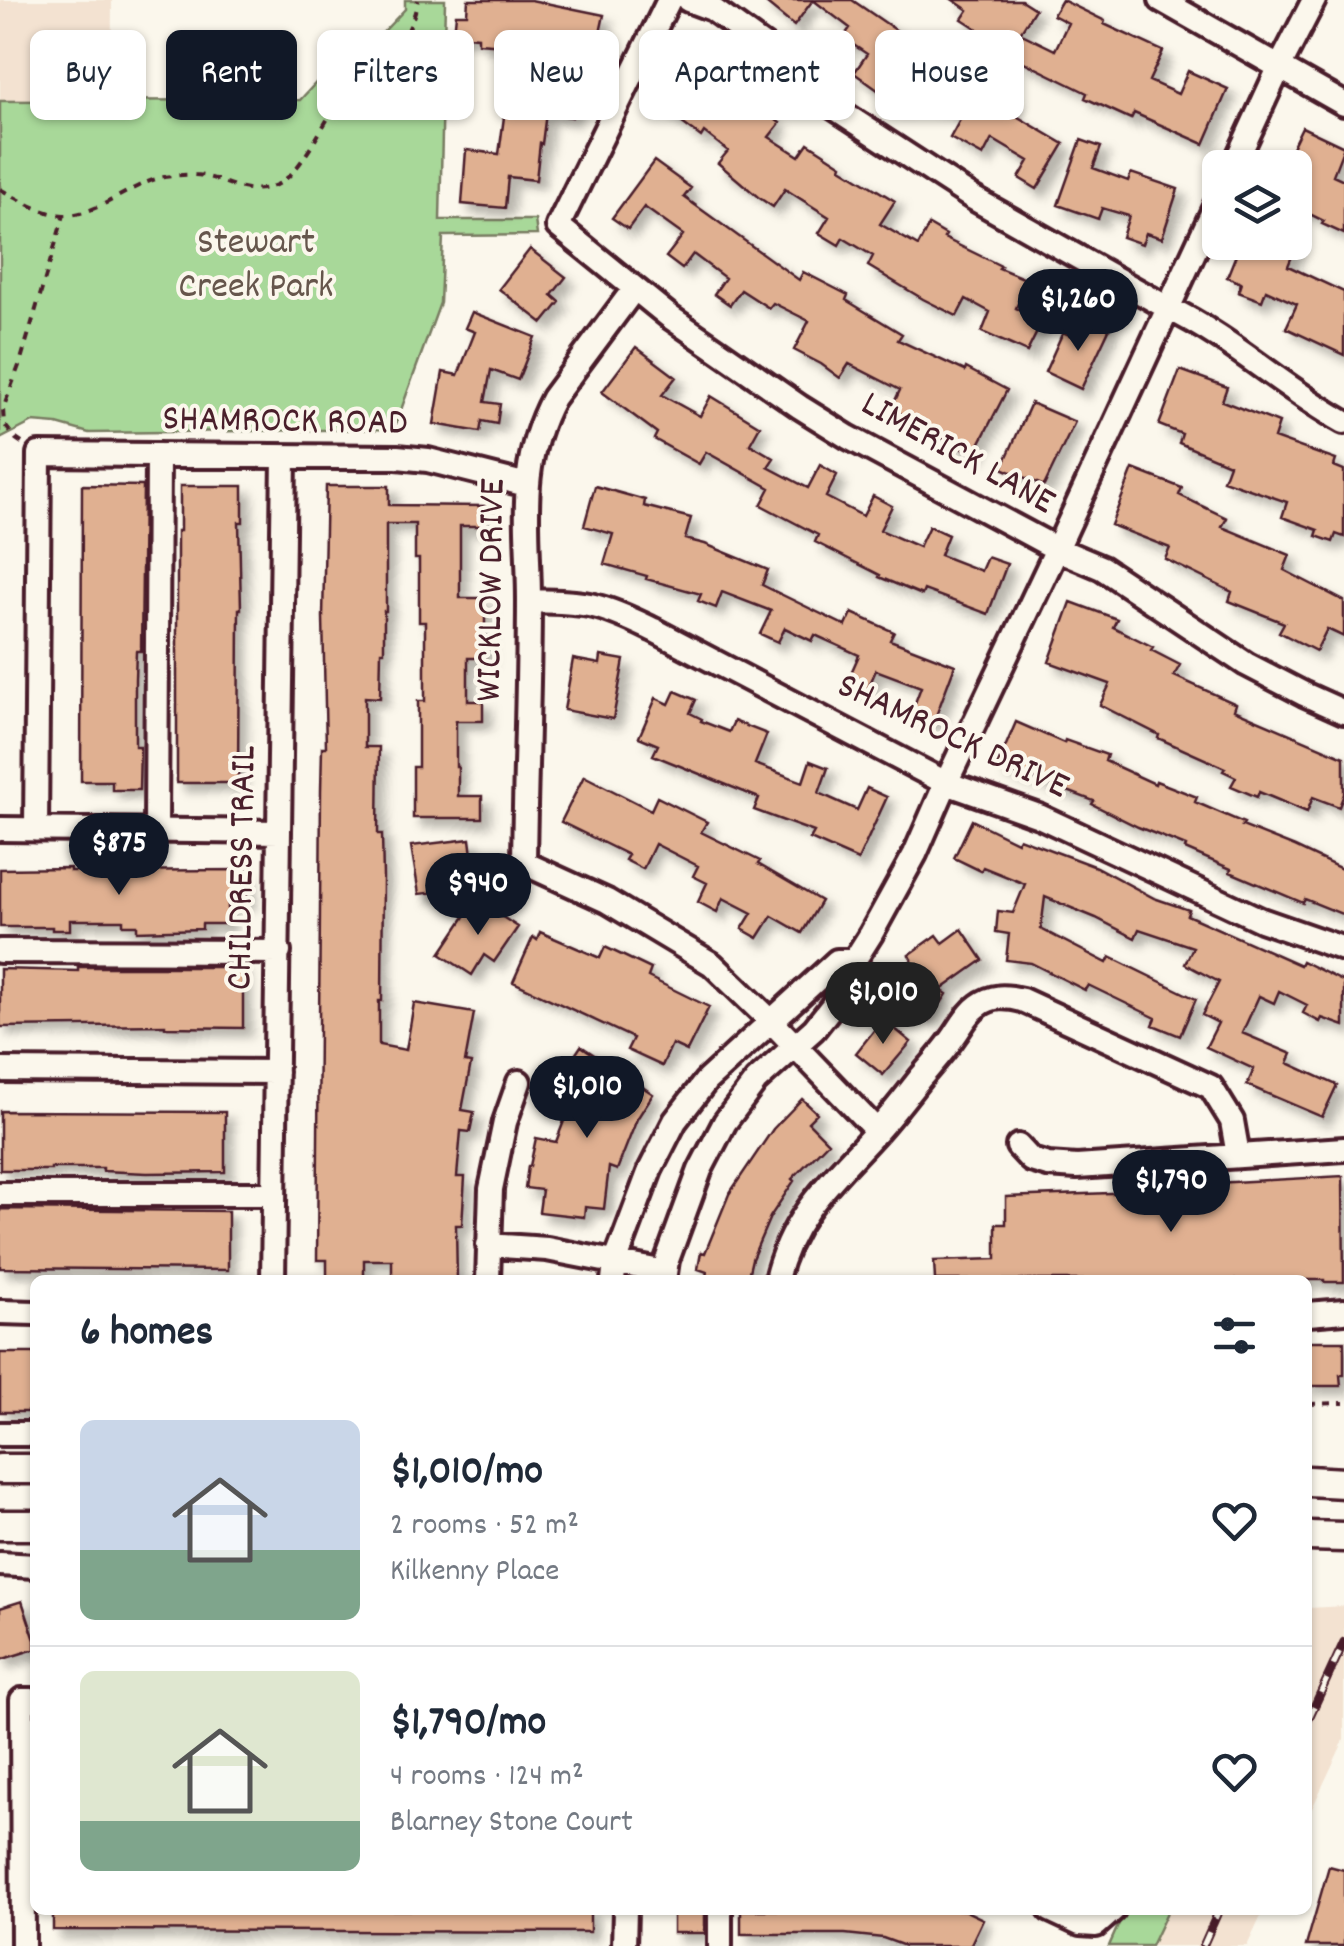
<!DOCTYPE html>
<meta charset="utf-8">
<style>
:root{--surface:#fff;--page:#f6f6f7;--text:#1f2937;--muted:#747a83;--line:#e0e1e3;--accent:#111827}
body{margin:0;font-family:Dekko,sans-serif;background:var(--page);color:var(--text);height:100vh;display:flex;flex-direction:column;font-size:38px;white-space:nowrap}
*{box-sizing:border-box;margin:0}
p{font-size:32px;color:var(--muted)}
.icon{flex:none;width:55px;height:55px;fill:none;stroke:currentColor;stroke-width:2;stroke-linecap:round;stroke-linejoin:round}
.map{position:relative;flex:1;overflow:hidden}
.details{position:absolute;left:30px;top:1275px;width:1282px;height:640px;display:flex;flex-direction:column;background:var(--surface);border-radius:15px;box-shadow:0 2px 8px #0004}
.details>*{flex:none}
.top-card{position:absolute;left:30px;top:30px;width:1285px;height:90px;display:flex;gap:20px}
.tools{position:absolute;left:1202px;top:150px;display:grid;gap:20px}
.tools a{display:grid;place-items:center;width:110px;height:110px;border-radius:15px;background:var(--surface);box-shadow:0 2px 8px #0004;font-size:50px}
.price{position:absolute;translate:-50% -85px;padding:0 22px;border-radius:35px;background:var(--accent);color:#fff;font-size:32px;line-height:65px;filter:drop-shadow(0 2px 5px #0008)}
.price::after{content:'';position:absolute;left:50%;top:60px;width:30px;height:22px;margin-left:-15px;background:inherit;clip-path:polygon(0 0,100% 0,50% 100%)}
.price.on{background:#222;color:#fff}
ul{padding:0;list-style:none}
li{display:flex;align-items:center;gap:30px;height:250px;padding:0 50px}
li+li{border-top:2px solid var(--line)}
li span{display:grid;place-items:center;flex:none;width:280px;height:200px;border-radius:15px;color:#555}
li>.icon{margin-inline-start:auto}
span .icon{width:120px;height:120px;fill:#fffc;stroke-width:1}
li b{font-size:42px}
h2{display:flex;justify-content:space-between;align-items:center;height:120px;padding:0 50px;font-size:42px}
.pill{padding:0 35px;border-radius:15px;background:var(--surface);box-shadow:0 2px 8px #0004;font-size:35px;line-height:90px}
.pill.on{background:var(--accent);color:#fff}
.map>svg:first-child{display:block}
.built{fill:#f3e2d1}
.green{fill:#a8d899;stroke:#797c62;stroke-width:2.5}
.building{fill:#e0b091;stroke:#4a1f2b;stroke-width:2.5;filter:url(#shadow)}
.lines{fill:none;stroke-linecap:round;stroke-linejoin:round}
.minor-casing{stroke:#4a1f2b;stroke-width:30}
.major-casing{stroke:#4a1f2b;stroke-width:35}
.path{stroke:#4a1f2b;stroke-width:4;stroke-dasharray:8 8;stroke-linecap:butt}
.minor{stroke:#fbf7ec;stroke-width:22}
.major{stroke:#fbf7ec;stroke-width:28}
.rail-casing{stroke:#4a1f2b;stroke-width:9}
.rail{stroke:#fbf7ec;stroke-width:5;stroke-dasharray:15;stroke-linecap:butt}
.labels{text-anchor:middle;dominant-baseline:central;stroke-width:8;stroke-linejoin:round;paint-order:stroke}
.park-label{font-size:38px;fill:#66564c;stroke:#fbf7ec}
.street-label{font-size:38px;fill:#4a1f2b;stroke:#fbf7ec}
</style>
<div class="map">
<svg width="1344" height="1946" viewBox="0 0 1344 1946">
<defs>
<filter id="shadow"><feDropShadow dx="8" dy="8" stdDeviation="5" flood-color="#0004"/></filter>
</defs>
<rect width="100%" height="100%" fill="#fbf7ec"/>
<filter id="ink" filterUnits="userSpaceOnUse"><feTurbulence type="fractalNoise" baseFrequency=".01" numOctaves="2"/><feDisplacementMap in="SourceGraphic" scale="20" xChannelSelector="R" yChannelSelector="G"/><feConvolveMatrix kernelMatrix="1 2 1 2 8 2 1 2 1" color-interpolation-filters="sRGB"/></filter>
<g filter="url(#ink)">
<path class="built" d="M 0,0 L 112,0 L 111,100 L 0,101 Z
M 1344,1606 L 1344,1740 L 1308,1817 L 1308,1611 L 1309,1608 Z
M 1168,1910 L 1264,1910 L 1247,1946 L 1151,1946 Z"/>
<path class="green" d="M 405,0 L 445,0 L 440,220 L 535,220 L 537,235 L 443,236 L 440,303 L 394,429 L 89,433 L 57,424 L 33,422 L 0,439 L 0,101 L 300,100 L 335,62 L 370,46 L 405,9 Z
M 1125,1910 L 1168,1910 L 1151,1946 L 1109,1946 Z"/>
<path class="building" d="M 468,0 L 531,0 L 604,15 L 600,33 L 596,33 L 588,73 L 531,61 L 534,47 L 478,43 L 478,37 L 454,35 L 456,14 L 467,14 Z
M 762,0 L 852,0 L 966,78 L 969,73 L 1015,99 L 1008,111 L 1064,144 L 1037,189 L 1019,178 L 1029,161 L 992,139 L 983,156 L 950,138 L 962,116 L 938,103 L 935,106 L 911,89 L 900,106 L 854,73 L 867,54 L 843,38 L 850,28 L 813,0 L 794,26 Z
M 953,0 L 1021,0 L 1035,9 L 1020,33 L 1055,50 L 1068,23 L 1053,15 L 1062,0 L 1105,21 L 1104,24 L 1163,51 L 1149,81 L 1178,94 L 1188,71 L 1228,89 L 1204,144 L 1134,113 L 1131,119 L 1085,98 L 1087,93 L 1022,61 L 1023,58 L 962,19 L 968,10 Z
M 704,64 L 780,123 L 769,137 L 799,156 L 808,143 L 842,165 L 841,168 L 895,201 L 880,224 L 918,246 L 929,225 L 946,235 L 944,238 L 1001,266 L 999,268 L 1028,280 L 1016,308 L 1043,320 L 1027,352 L 982,332 L 990,312 L 966,299 L 957,316 L 923,299 L 868,266 L 873,256 L 843,238 L 839,245 L 819,233 L 829,217 L 785,189 L 773,207 L 758,197 L 718,163 L 728,151 L 704,132 L 701,137 L 658,105 L 688,65 L 698,72 Z
M 508,87 L 576,96 L 572,117 L 546,113 L 542,144 L 540,143 L 536,180 L 508,177 L 505,208 L 462,204 L 466,150 L 499,154 Z
M 1302,127 L 1344,147 L 1333,175 L 1344,180 L 1344,234 L 1322,224 L 1324,221 L 1295,207 L 1295,168 L 1282,168 Z
M 1081,140 L 1101,147 L 1093,168 L 1128,181 L 1131,173 L 1178,189 L 1162,238 L 1146,233 L 1142,244 L 1122,237 L 1129,216 L 1102,208 L 1098,219 L 1058,205 Z
M 654,161 L 691,188 L 684,197 L 799,280 L 803,272 L 848,295 L 846,300 L 902,334 L 898,340 L 965,371 L 966,368 L 1007,390 L 974,454 L 933,433 L 935,430 L 891,409 L 900,390 L 849,364 L 840,378 L 821,364 L 794,350 L 809,321 L 773,303 L 769,308 L 741,290 L 730,305 L 714,294 L 725,278 L 693,254 L 682,269 L 666,257 L 683,235 L 644,207 L 628,229 L 612,218 Z
M 1241,242 L 1278,242 L 1295,249 L 1288,266 L 1344,292 L 1344,355 L 1286,328 L 1297,304 L 1266,290 L 1262,301 L 1238,292 L 1241,283 L 1227,277 Z
M 530,249 L 566,277 L 552,295 L 560,302 L 543,323 L 499,289 Z
M 472,312 L 535,337 L 518,380 L 491,370 L 485,402 L 500,404 L 497,424 L 482,421 L 480,432 L 434,424 L 443,372 L 458,375 L 475,332 L 465,328 Z
M 1093,317 L 1111,325 L 1081,389 L 1045,372 L 1063,332 L 1082,341 Z
M 636,347 L 676,377 L 662,395 L 700,416 L 711,396 L 760,426 L 750,444 L 774,458 L 768,467 L 808,488 L 820,465 L 837,475 L 826,497 L 863,516 L 873,496 L 892,506 L 880,530 L 919,547 L 929,526 L 948,535 L 940,555 L 981,571 L 987,557 L 1007,564 L 988,614 L 924,590 L 922,595 L 879,577 L 880,575 L 815,542 L 818,535 L 761,505 L 770,488 L 706,452 L 699,464 L 654,439 L 657,433 L 602,392 Z
M 1180,370 L 1227,387 L 1222,401 L 1279,423 L 1274,438 L 1336,460 L 1334,466 L 1344,470 L 1344,537 L 1336,534 L 1333,542 L 1316,536 L 1318,530 L 1282,517 L 1287,502 L 1223,480 L 1229,464 L 1179,443 L 1182,434 L 1159,425 Z
M 1031,403 L 1075,422 L 1044,486 L 1002,468 Z
M 1133,469 L 1182,488 L 1179,495 L 1227,518 L 1222,527 L 1290,555 L 1284,570 L 1344,601 L 1344,637 L 1327,629 L 1316,651 L 1279,632 L 1284,623 L 1229,601 L 1232,592 L 1165,559 L 1170,548 L 1111,525 Z
M 82,485 L 143,486 L 141,651 L 136,651 L 135,679 L 135,746 L 140,746 L 139,790 L 112,790 L 112,781 L 81,781 Z
M 180,486 L 243,486 L 243,522 L 239,522 L 241,609 L 239,609 L 238,783 L 177,783 L 177,531 L 180,531 Z
M 326,486 L 389,486 L 389,505 L 486,506 L 485,526 L 460,526 L 460,598 L 485,598 L 485,658 L 468,658 L 468,701 L 483,701 L 483,721 L 456,721 L 456,767 L 458,767 L 458,796 L 482,796 L 482,818 L 413,818 L 413,767 L 418,767 L 418,701 L 425,701 L 425,622 L 419,622 L 419,559 L 415,559 L 415,524 L 386,524 L 386,611 L 384,611 L 384,651 L 381,651 L 380,698 L 365,697 L 365,747 L 379,747 L 378,834 L 382,834 L 383,877 L 382,1001 L 379,1001 L 379,1045 L 406,1050 L 414,1003 L 474,1013 L 465,1062 L 471,1063 L 462,1110 L 474,1112 L 470,1132 L 461,1131 L 457,1177 L 465,1177 L 462,1225 L 456,1225 L 457,1280 L 392,1280 L 392,1260 L 364,1260 L 364,1280 L 327,1280 L 327,1260 L 317,1260 L 321,791 L 322,747 L 326,747 L 323,617 Z
M 595,486 L 645,500 L 644,506 L 691,518 L 685,539 L 705,544 L 768,570 L 762,585 L 846,626 L 852,613 L 894,632 L 890,640 L 955,665 L 933,724 L 910,716 L 921,687 L 876,670 L 866,693 L 846,684 L 859,655 L 815,635 L 812,641 L 785,628 L 778,642 L 760,634 L 771,611 L 722,592 L 716,608 L 698,601 L 701,594 L 646,579 L 647,576 L 604,564 L 613,534 L 584,526 Z
M 1071,602 L 1117,619 L 1113,627 L 1153,647 L 1151,650 L 1180,665 L 1174,676 L 1236,704 L 1234,710 L 1344,757 L 1344,794 L 1339,807 L 1313,797 L 1307,812 L 1259,792 L 1257,797 L 1231,786 L 1236,777 L 1223,771 L 1225,768 L 1158,738 L 1159,735 L 1100,705 L 1110,684 L 1049,662 Z
M 601,656 L 624,660 L 613,719 L 564,710 L 573,659 L 600,664 Z
M 675,691 L 696,700 L 690,713 L 702,719 L 701,721 L 729,732 L 734,721 L 767,734 L 755,764 L 803,782 L 810,761 L 828,768 L 819,793 L 857,810 L 867,788 L 887,797 L 858,860 L 810,839 L 814,832 L 754,810 L 759,798 L 653,755 L 658,745 L 639,737 L 656,698 L 669,704 Z
M 1016,722 L 1064,743 L 1065,740 L 1107,755 L 1105,761 L 1155,784 L 1156,781 L 1197,797 L 1195,802 L 1244,823 L 1242,826 L 1295,847 L 1344,870 L 1344,915 L 1305,899 L 1303,903 L 1230,872 L 1231,869 L 1185,849 L 1186,846 L 1138,827 L 1092,804 L 1094,801 L 1028,776 L 1027,779 L 997,766 Z
M 584,776 L 651,810 L 657,797 L 707,822 L 701,832 L 760,861 L 758,864 L 821,901 L 802,933 L 772,916 L 758,938 L 742,929 L 752,913 L 723,898 L 717,912 L 698,902 L 707,883 L 693,876 L 698,866 L 655,844 L 643,869 L 625,860 L 628,855 L 561,822 Z
M 972,820 L 1017,842 L 1019,838 L 1096,867 L 1154,898 L 1189,910 L 1187,915 L 1300,965 L 1302,961 L 1344,982 L 1344,1026 L 1322,1018 L 1320,1022 L 1303,1013 L 1307,1005 L 1279,991 L 1274,1003 L 1259,996 L 1242,1033 L 1292,1054 L 1288,1063 L 1337,1085 L 1322,1117 L 1247,1085 L 1254,1069 L 1206,1047 L 1218,1023 L 1202,1015 L 1219,982 L 1185,964 L 1193,947 L 1139,929 L 1135,938 L 1096,918 L 1045,897 L 1041,929 L 1107,963 L 1110,957 L 1196,999 L 1180,1036 L 1153,1025 L 1156,1018 L 1088,985 L 1085,990 L 1031,963 L 1006,960 L 1009,934 L 996,932 L 998,911 L 1013,913 L 1025,884 L 983,867 L 981,871 L 954,858 Z
M 470,839 L 476,888 L 419,894 L 411,846 Z
M 70,868 L 70,871 L 247,870 L 247,901 L 228,901 L 228,924 L 202,924 L 202,929 L 137,931 L 137,925 L 123,925 L 123,920 L 70,920 L 70,930 L 52,930 L 52,927 L 0,927 L 0,869 Z
M 476,900 L 518,927 L 494,962 L 484,955 L 472,975 L 440,954 Z
M 962,929 L 983,960 L 941,990 L 947,994 L 930,1020 L 889,993 L 912,959 L 909,955 L 937,935 L 943,943 Z
M 540,932 L 600,958 L 605,947 L 651,969 L 648,977 L 709,1007 L 687,1051 L 672,1044 L 662,1066 L 627,1050 L 633,1038 L 513,982 L 533,937 L 537,940 Z
M 78,967 L 243,967 L 243,1028 L 165,1027 L 165,1025 L 0,1027 L 0,969 L 78,971 Z
M 883,1019 L 911,1042 L 883,1075 L 856,1053 Z
M 581,1046 L 653,1094 L 637,1119 L 617,1170 L 609,1167 L 604,1209 L 585,1207 L 584,1217 L 539,1212 L 542,1190 L 525,1188 L 528,1166 L 530,1166 L 536,1138 L 556,1142 L 567,1113 L 592,1075 L 571,1061 Z
M 802,1099 L 817,1113 L 808,1122 L 828,1142 L 792,1179 L 794,1181 L 770,1217 L 752,1259 L 747,1280 L 705,1280 L 707,1272 L 698,1269 L 701,1252 L 705,1253 L 729,1194 L 773,1129 Z
M 0,1111 L 225,1112 L 225,1172 L 147,1173 L 103,1171 L 103,1168 L 51,1168 L 51,1170 L 0,1170 Z
M 1343,1176 L 1344,1282 L 1324,1282 L 1324,1280 L 935,1280 L 934,1261 L 996,1259 L 996,1224 L 1006,1224 L 1006,1197 L 1162,1191 L 1162,1186 Z
M 0,1209 L 228,1211 L 228,1270 L 0,1268 Z
M 1308,1341 L 1344,1341 L 1344,1375 L 1340,1375 L 1341,1386 L 1308,1386 Z
M 0,1353 L 35,1353 L 35,1412 L 0,1412 Z
M 22,1601 L 35,1640 L 35,1649 L 0,1660 L 0,1608 Z
M 1329,1866 L 1344,1870 L 1344,1946 L 1306,1946 Z
M 53,1910 L 590,1910 L 590,1932 L 53,1930 Z
M 673,1910 L 705,1910 L 705,1933 L 673,1933 Z
M 741,1910 L 964,1910 L 983,1919 L 970,1946 L 905,1946 L 883,1938 L 845,1934 L 741,1934 Z"/>
<g class="lines">
<defs>
<path id="minor" d="M 669,0 L 558,226 L 670,317 L 800,407 L 848,437 L 1057,549 L 1102,568 L 1246,664 L 1304,694 L 1344,712
M 688,0 L 712,9 L 769,50 L 824,101 L 973,198 L 1168,308 C 1231,338 1283,388 1344,422
M 1161,0 L 1344,104
M 1233,168 L 1279,68 L 1314,0
M 634,289 L 553,398 C 516,467 529,527 529,601 C 529,688 525,776 524,863 L 607,901 L 712,964 L 771,1021 L 877,1131
M 529,601 C 551,602 573,601 594,606 C 615,611 635,621 654,630 L 946,783 L 1039,816 L 1261,920 L 1344,949
M 0,829 L 279,832
M 36,830 L 39,454 L 397,457 L 428,460 L 527,485
M 156,831 L 158,455
M 0,951 L 279,952
M 0,1070 L 276,1072
M 1018,1146 L 1031,1160 L 1048,1165 L 1077,1167 L 1344,1149
M 0,1194 L 274,1194
M 488,1245 L 547,1249 L 665,1272
M 273,1280 L 284,457
M 488,1280 L 491,1189 L 505,1122 L 519,1082
M 613,1280 L 615,1263 L 650,1170 L 675,1121 L 706,1081 L 837,961 L 854,961
M 664,1280 L 667,1260 L 700,1170 L 725,1122 L 756,1081 L 814,1029 L 852,981 L 854,961 L 871,934 L 915,854 L 946,783 L 1057,549 L 1220,196
M 776,1280 C 791,1214 835,1178 878,1130 C 893,1113 907,1095 921,1077 C 933,1063 945,1050 955,1035 C 962,1025 968,1013 978,1006 C 992,995 1006,996 1022,1000 L 1211,1087 L 1232,1121 L 1238,1155
M 0,1312 L 35,1313
M 1308,1314 L 1344,1311
M 0,1434 L 35,1434
M 0,1564 L 35,1566
M 1050,1910 L 1080,1924 L 1096,1925 L 1113,1910
M 23,1946 L 22,1700 L 35,1700
M 624,1946 L 625,1910
M 720,1946 L 720,1910"/>
<path id="major" d="M 0,1469 L 35,1469
M 1308,1481 L 1344,1483
M 0,1525 L 35,1525
M 1308,1536 L 1344,1537"/>
</defs>
<use href="#minor" class="minor-casing"/>
<use href="#major" class="major-casing"/>
<path class="path" d="M 0,189 C 18,199 42,214 64,215 C 100,215 129,184 164,177 C 173,176 185,174 195,175 C 222,176 243,199 276,185 C 299,176 321,127 336,106 C 353,84 382,72 398,49 C 408,33 414,18 418,0
M 22,443 L 16,439 L 4,424 L 3,409 L 20,363 L 64,215
M 1308,1404 L 1344,1403"/>
<use href="#minor" class="minor"/>
<use href="#major" class="major"/>
<defs>
<path id="rail" d="M 1308,1720 L 1344,1642
M 1203,1946 L 1219,1910"/>
</defs>
<use href="#rail" class="rail-casing"/>
<use href="#rail" class="rail"/>
</g>
</g>
<g class="labels">
<g class="park-label">
<text x="256" y="244">Stewart<tspan x="256" dy="44">Creek Park</tspan></text>
</g>
<g class="street-label">
<text transform="translate(285 423) rotate(1)">SHAMROCK ROAD</text>
<text transform="translate(957 455) rotate(29)">LIMERICK LANE</text>
<text transform="translate(493 590) rotate(-89)">WICKLOW DRIVE</text>
<text transform="translate(952 738) rotate(25)">SHAMROCK DRIVE</text>
<text transform="translate(244 868) rotate(-89)">CHILDRESS TRAIL</text>
</g>
</g>
</svg>
<div class="tools">
<a><svg class="icon" aria-label="layers" viewBox="0 0 24 24"><path d="M12 4l9 5-9 5-9-5zM3 14l9 5 9-5"/></svg></a>
</div>
<b class="price" style="left:1078px;top:354px">$1,260</b>
<b class="price" style="left:119px;top:898px">$875</b>
<b class="price" style="left:478px;top:938px">$940</b>
<b class="price on" style="left:883px;top:1047px">$1,010</b>
<b class="price" style="left:587px;top:1141px">$1,010</b>
<b class="price" style="left:1171px;top:1235px">$1,790</b>
<div class="top-card">
<a class="pill">Buy</a>
<a class="pill on">Rent</a>
<a class="pill">Filters</a>
<a class="pill">New</a>
<a class="pill">Apartment</a>
<a class="pill">House</a>
</div>
<section class="details">
<h2>6 homes<svg class="icon" aria-label="filters" viewBox="0 0 24 24"><path d="M4 7h16M4 17h16"/><circle cx="9" cy="7" r="2"/><circle cx="15" cy="17" r="2"/></svg></h2>
<ul>
<li><span style="background:linear-gradient(#c9d6e8 65%,#7fa58c 0)"><svg class="icon" aria-label="home" viewBox="0 0 24 24"><path d="M3 11l9-7 9 7M6 9v11h12V9"/></svg></span><div><b>$1,010/mo</b><p>2 rooms · 52 m²</p><p>Kilkenny Place</p></div><svg class="icon" aria-label="heart" viewBox="0 0 24 24"><path d="M12 20l-8-8c-3-5 5-10 8-4 3-6 11-1 8 4z"/></svg></li>
<li><span style="background:linear-gradient(#dfe7d0 75%,#7fa58c 0)"><svg class="icon" aria-label="home" viewBox="0 0 24 24"><path d="M3 11l9-7 9 7M6 9v11h12V9"/></svg></span><div><b>$1,790/mo</b><p>4 rooms · 124 m²</p><p>Blarney Stone Court</p></div><svg class="icon" aria-label="heart" viewBox="0 0 24 24"><path d="M12 20l-8-8c-3-5 5-10 8-4 3-6 11-1 8 4z"/></svg></li>
</ul>
</section>
</div>
